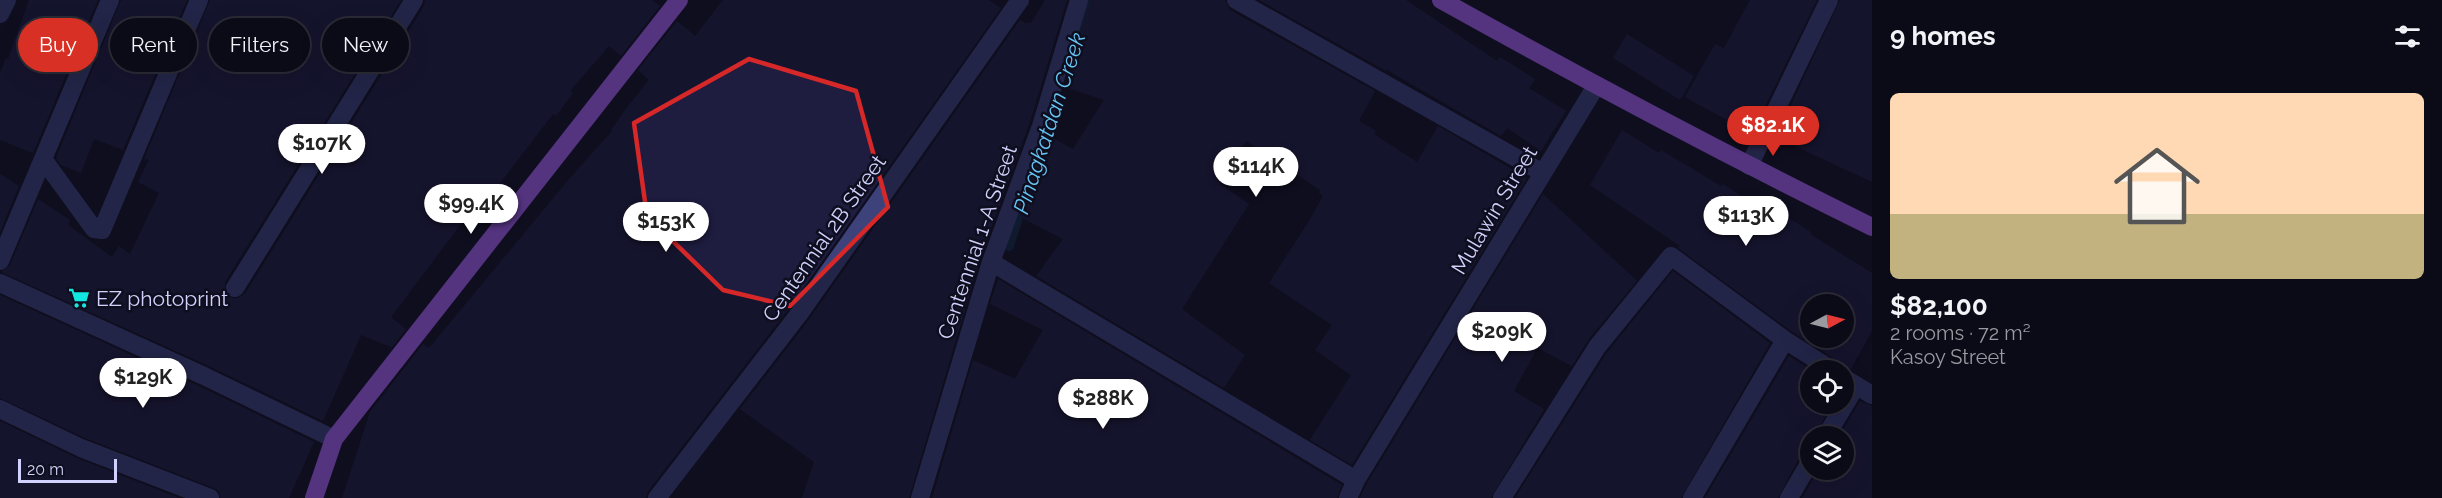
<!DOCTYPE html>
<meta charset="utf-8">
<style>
:root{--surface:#0b0a17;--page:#191824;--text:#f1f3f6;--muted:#9a9aa1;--line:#2b2b36;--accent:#d93025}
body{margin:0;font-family:Raleway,sans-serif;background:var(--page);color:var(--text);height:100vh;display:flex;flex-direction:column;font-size:22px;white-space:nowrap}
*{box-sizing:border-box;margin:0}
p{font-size:20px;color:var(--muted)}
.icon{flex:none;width:33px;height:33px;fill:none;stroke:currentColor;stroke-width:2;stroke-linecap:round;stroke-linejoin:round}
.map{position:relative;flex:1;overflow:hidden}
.drawer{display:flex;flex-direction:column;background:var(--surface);width:570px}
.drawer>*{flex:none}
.top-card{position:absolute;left:18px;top:18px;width:570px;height:54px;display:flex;gap:12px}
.needle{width:39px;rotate:83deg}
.fabs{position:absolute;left:1800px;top:294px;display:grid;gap:12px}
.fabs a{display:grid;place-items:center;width:54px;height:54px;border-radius:50%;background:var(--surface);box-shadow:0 6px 24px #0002,0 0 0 2px var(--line);font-size:30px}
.scale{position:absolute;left:18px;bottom:15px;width:99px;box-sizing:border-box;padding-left:6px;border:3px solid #d0d1fc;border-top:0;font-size:16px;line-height:21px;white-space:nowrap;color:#d0d1fc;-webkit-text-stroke:4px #0f0e1f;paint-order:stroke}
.price{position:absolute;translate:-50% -51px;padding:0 14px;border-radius:21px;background:#fff;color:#222;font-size:20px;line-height:39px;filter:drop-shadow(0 2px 3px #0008)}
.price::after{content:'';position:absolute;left:50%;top:36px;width:18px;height:14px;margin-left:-9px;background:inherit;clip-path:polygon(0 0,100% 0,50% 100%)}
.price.on{background:var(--accent);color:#fff}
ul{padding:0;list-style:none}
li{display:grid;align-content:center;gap:12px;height:318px;padding:0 18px}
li+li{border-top:2px solid var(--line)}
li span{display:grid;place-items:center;height:186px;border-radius:9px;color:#555}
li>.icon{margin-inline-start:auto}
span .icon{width:108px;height:108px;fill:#fffc;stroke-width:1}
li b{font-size:26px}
h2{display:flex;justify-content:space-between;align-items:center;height:72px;padding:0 18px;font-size:26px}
.tag{padding:0 21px;border-radius:27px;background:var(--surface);box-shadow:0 6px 24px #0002,0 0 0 2px var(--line);font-size:21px;line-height:54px}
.tag.on{background:var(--accent);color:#fff}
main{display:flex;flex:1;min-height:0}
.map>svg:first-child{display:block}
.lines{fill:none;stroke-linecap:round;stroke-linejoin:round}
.stream{stroke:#112941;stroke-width:10}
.building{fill:#1e1c3f;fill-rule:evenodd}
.minor{stroke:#3d427b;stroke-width:18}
.major{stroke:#a95ff3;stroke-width:18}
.marked{fill:none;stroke:#d62828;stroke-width:4.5;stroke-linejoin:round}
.labels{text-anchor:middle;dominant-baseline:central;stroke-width:5;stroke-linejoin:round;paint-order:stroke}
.street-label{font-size:21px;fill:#d0d1fc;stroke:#0f0e1f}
.poi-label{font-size:21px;fill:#d0d1fc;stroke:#0f0e1f;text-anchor:start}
.water-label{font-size:22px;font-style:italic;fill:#66c5f4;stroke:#0f0e1f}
</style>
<main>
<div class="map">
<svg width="1872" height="498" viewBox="0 0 1872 498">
<rect width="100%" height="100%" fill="#0f0e1f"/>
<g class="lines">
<path class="stream" d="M 1067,71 L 1090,0
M 1009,246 L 1034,168"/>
</g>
<path class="building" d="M 29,0 L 98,0 L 33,153 L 0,140 L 0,73 L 6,58 L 8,59 Z
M 121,0 L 187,0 L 123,150 L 94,139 L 81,173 L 61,165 L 56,158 Z
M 210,0 L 401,0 L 225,282 L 225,294 L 235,299 L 245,294 L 424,6 L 425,0 L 652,0 L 660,6 L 621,56 L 609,46 L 570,91 L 573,93 L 556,116 L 553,114 L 481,208 L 476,204 L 391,317 L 406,329 L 390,350 L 391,347 L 361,335 L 323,421 L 209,366 L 1,272 L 10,265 L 38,199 L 70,220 L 68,225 L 112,257 L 119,246 L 130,254 L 159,193 L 138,182 L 149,160 L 144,159 Z
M 723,0 L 989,0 L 1001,8 L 790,307 L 648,491 L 646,498 L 342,498 L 370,412 L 423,344 L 429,348 L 570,178 L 612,131 L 611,130 L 628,106 L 649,80 L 638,70 L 677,21 L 695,36 Z
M 1045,0 L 1067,0 L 1030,122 L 980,259 L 909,498 L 802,498 L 814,462 L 740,409 L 808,321 L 1020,20 L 1027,24 L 1028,22 L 1031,23 Z
M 1090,0 L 1225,0 L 1230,10 L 1375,91 L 1359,121 L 1376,131 L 1374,134 L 1417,162 L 1438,126 L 1527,178 L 1352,465 L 1310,440 L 1351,375 L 1315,350 L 1332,325 L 1269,283 L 1309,221 L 1323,196 L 1319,193 L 1320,190 L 1246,141 L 1220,184 L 1249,204 L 1182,309 L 1245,355 L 1224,388 L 1036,276 L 1063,239 L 1020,217 L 1049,136 L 1073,149 L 1104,100 L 1065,87 Z
M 1259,0 L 1406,0 L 1497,61 L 1500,57 L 1535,79 L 1529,88 L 1566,111 L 1541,151 L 1507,128 L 1501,136 L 1387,70 L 1386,71 Z
M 1750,0 L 1817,0 L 1755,127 L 1750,124 L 1747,131 L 1685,97 L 1715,44 L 1724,48 Z
M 1840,0 L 1872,0 L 1872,182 L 1776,137 Z
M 1627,34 L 1694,76 L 1680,100 L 1613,58 Z
M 1622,130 L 1659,153 L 1661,150 L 1721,186 L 1723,184 L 1773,217 L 1777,210 L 1812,233 L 1810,234 L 1872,273 L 1872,331 L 1851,369 L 1843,367 L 1838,361 L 1791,331 L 1678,248 L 1680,246 L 1590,185 ZM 1810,304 L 1844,304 L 1844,338 L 1810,338 Z
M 0,174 L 19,186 L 0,232 Z
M 1543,194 L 1637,281 L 1588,340 L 1572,366 L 1537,348 L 1514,391 L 1544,409 L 1491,498 L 1360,498 L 1366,485 Z
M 1673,271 L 1770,343 L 1681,498 L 1515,498 L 1606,354 Z
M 998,279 L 1342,485 L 1337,498 L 932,498 L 973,360 L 1015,379 L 1043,330 L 990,304 Z
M 0,295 L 199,386 L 314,442 L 289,498 L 221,498 L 219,491 L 214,488 L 85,438 L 0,398 Z
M 1789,356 L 1812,370 L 1810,404 L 1832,404 L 1815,436 L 1810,436 L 1810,451 L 1800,456 L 1778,498 L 1705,498 Z
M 1860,401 L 1872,406 L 1872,498 L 1802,498 L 1819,470 L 1844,470 L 1844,436 L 1839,436 Z
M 0,421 L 77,458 L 179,498 L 0,498 Z"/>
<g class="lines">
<path class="minor" d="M 1236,0 L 1543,173
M 0,14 L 7,0
M 43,159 L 94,229 L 102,230 L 199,0
M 1749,166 L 1829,0
M 0,261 L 110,0
M 991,262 L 1356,480
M 0,283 L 204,376 L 334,439
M 235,288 L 414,0
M 1844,378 L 1872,395
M 0,409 L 81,448 L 210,498
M 1826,436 L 1856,386
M 657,498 L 799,314 L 1020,0
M 920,498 L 991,262 L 1041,126 L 1079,0
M 1348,498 L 1356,480 L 1596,86
M 1502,498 L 1597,347 L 1671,256 L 1785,340 L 1832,370
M 1692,498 L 1785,340
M 1789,498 L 1810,462"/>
<path class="major" d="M 1441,0 C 1583,79 1726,155 1872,227
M 314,498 L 334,439 L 679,0"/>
</g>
<path d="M0 0H1872V498H0ZM 749,59 L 856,91 L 888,207 L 790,306 L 723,290 L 647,216 L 634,123 Z" fill="#0f0e1f" fill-opacity=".55" fill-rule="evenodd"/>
<path class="marked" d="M 749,59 L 856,91 L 888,207 L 790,306 L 723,290 L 647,216 L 634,123 Z"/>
<defs>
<symbol id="supermarket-bare" viewBox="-9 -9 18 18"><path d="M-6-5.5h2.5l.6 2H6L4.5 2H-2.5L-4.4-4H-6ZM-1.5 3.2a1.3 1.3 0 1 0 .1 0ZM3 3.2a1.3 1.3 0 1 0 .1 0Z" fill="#11e6e0" stroke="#0f0e1f" stroke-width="2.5" paint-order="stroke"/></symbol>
</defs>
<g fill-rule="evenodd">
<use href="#supermarket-bare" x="64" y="283" width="30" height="30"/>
</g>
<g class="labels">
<g class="street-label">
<text transform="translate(1494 210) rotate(-59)">Mulawin Street</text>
<text transform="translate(824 238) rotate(-55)">Centennial 2B Street</text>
<text transform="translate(977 242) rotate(-71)">Centennial 1-A Street</text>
</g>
<g class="poi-label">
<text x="96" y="298">EZ photoprint</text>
</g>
<g class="water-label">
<text transform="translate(1049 123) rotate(-72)">Pinagkatdan Creek</text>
</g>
</g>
</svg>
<div class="fabs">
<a><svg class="needle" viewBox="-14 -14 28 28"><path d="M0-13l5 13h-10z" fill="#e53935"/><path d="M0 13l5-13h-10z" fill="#9a9aa1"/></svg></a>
<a><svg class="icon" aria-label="locate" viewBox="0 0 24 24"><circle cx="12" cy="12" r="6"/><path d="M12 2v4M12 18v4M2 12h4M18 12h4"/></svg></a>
<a><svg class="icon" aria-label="layers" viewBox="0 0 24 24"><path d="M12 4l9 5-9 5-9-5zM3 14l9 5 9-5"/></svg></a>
</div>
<div class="scale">20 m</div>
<b class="price on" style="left:1773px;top:157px">$82.1K</b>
<b class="price" style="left:322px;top:175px">$107K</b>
<b class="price" style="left:1256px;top:198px">$114K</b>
<b class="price" style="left:471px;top:235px">$99.4K</b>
<b class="price" style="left:1746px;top:247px">$113K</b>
<b class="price" style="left:666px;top:253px">$153K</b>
<b class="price" style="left:1502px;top:363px">$209K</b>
<b class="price" style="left:143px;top:409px">$129K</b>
<b class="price" style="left:1103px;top:430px">$288K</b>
<div class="top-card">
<a class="tag on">Buy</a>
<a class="tag">Rent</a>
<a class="tag">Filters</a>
<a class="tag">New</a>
</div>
</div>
<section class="drawer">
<h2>9 homes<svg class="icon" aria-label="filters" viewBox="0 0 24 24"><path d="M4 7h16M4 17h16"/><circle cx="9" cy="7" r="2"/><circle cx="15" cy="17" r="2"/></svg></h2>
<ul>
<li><span style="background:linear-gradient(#ffd9b3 65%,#c2b280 0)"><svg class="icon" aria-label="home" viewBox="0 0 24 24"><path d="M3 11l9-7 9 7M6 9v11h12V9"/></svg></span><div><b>$82,100</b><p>2 rooms · 72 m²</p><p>Kasoy Street</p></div></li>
</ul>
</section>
</main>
